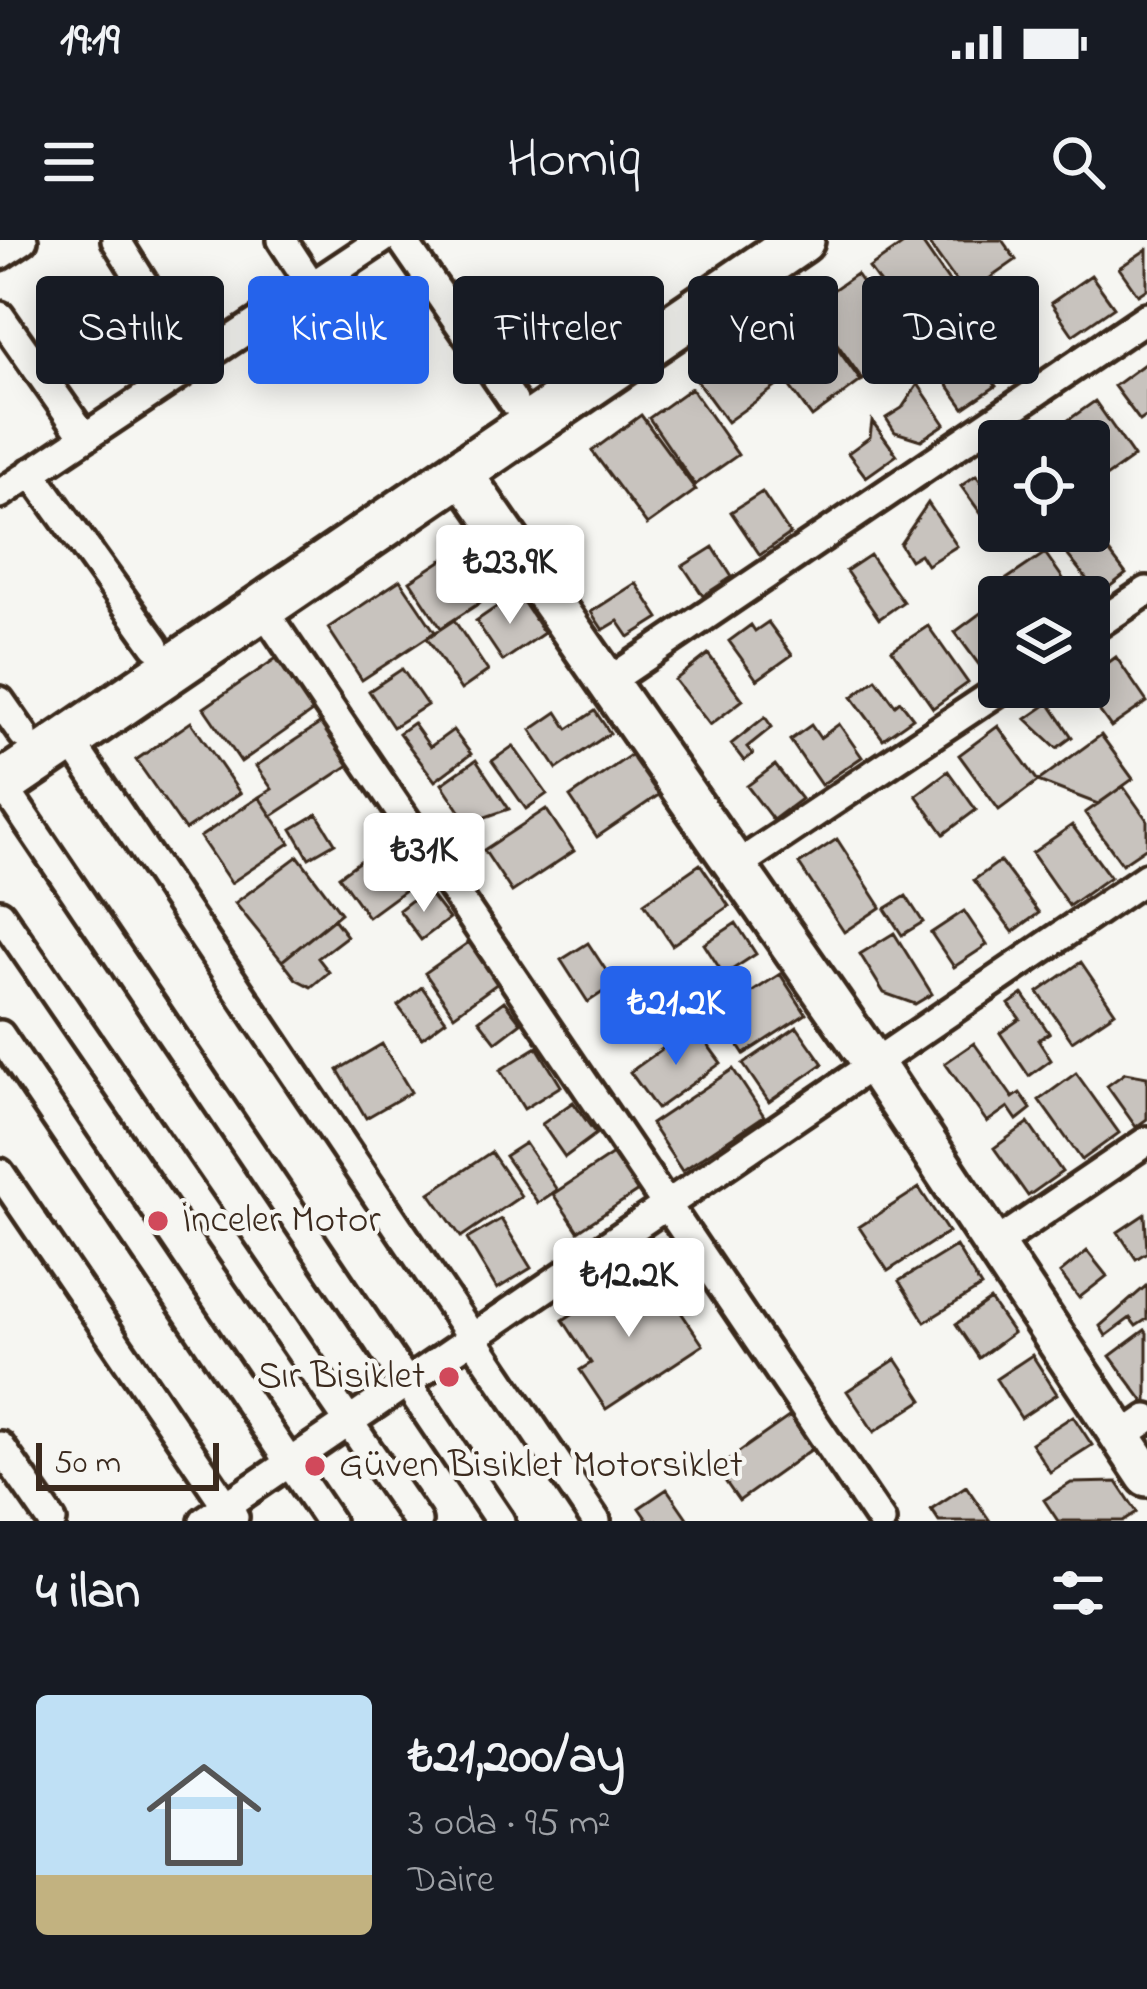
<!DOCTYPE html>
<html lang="tr">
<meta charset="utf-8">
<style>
:root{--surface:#171b24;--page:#20242c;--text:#f1f3f6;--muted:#9ea1a6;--line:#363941;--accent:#2563eb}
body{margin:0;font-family:"Indie Flower",sans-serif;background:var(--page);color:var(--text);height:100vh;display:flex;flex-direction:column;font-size:45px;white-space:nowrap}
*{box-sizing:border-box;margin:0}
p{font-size:39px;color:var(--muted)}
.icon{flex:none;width:66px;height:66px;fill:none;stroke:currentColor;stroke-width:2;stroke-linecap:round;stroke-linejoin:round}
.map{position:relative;height:1281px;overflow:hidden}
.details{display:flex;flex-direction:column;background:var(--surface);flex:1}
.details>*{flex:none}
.hud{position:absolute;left:36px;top:36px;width:1077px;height:108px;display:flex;gap:24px}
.fabs{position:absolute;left:978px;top:180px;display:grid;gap:24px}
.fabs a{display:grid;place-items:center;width:132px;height:132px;border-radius:12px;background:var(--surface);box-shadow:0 6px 30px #0003;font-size:60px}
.scale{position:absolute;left:36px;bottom:30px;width:183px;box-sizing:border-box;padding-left:12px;border:6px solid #3b2a1e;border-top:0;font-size:33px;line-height:42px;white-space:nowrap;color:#3b2a1e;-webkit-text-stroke:9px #f6f6f2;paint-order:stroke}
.price{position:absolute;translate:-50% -102px;padding:0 27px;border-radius:12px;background:#fff;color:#222;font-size:39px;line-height:78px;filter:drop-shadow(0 3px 6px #0008)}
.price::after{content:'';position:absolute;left:50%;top:72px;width:36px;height:27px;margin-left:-18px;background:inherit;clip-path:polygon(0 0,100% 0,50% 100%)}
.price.current{background:var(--accent);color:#fff}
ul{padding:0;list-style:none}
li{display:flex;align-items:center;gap:36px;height:300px;padding:0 36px}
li+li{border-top:3px solid var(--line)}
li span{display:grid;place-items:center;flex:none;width:336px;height:240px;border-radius:12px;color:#555}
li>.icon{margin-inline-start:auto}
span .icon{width:144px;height:144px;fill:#fffc;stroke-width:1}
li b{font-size:51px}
h2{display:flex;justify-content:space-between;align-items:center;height:144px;padding:0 36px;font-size:51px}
.pill{padding:0 42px;border-radius:12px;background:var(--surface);box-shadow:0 6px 30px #0003;font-size:42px;line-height:108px}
.pill.current{background:var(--accent);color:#fff}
.status{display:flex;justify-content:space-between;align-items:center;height:84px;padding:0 60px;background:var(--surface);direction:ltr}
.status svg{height:33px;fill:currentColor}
header{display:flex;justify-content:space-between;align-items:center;height:156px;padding:0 36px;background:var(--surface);font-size:54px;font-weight:600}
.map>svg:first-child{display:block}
.building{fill:#c8c3be;stroke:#3b2a1e;stroke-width:3}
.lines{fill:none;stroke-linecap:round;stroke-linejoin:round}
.street-casing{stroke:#3b2a1e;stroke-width:36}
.secondary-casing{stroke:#3b2a1e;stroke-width:48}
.primary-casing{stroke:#3b2a1e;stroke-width:54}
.street{stroke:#f6f6f2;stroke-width:27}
.secondary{stroke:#f6f6f2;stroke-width:39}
.primary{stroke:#f6f6f2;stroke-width:45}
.poi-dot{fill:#d1495b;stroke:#f6f6f2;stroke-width:4.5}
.labels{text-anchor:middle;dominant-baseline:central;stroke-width:9;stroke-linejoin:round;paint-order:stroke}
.poi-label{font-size:39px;fill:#3b2a1e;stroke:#f6f6f2;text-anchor:start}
</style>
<div class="status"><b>19:19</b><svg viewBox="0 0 49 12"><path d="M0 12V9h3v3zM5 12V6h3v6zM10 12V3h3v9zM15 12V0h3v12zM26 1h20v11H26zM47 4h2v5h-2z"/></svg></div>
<header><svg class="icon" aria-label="menu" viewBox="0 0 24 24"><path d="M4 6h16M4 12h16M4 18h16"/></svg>Homiq<svg class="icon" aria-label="search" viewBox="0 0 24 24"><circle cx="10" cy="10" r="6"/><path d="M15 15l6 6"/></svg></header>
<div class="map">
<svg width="1147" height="1281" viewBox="0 0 1147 1281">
<rect width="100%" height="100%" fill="#f6f6f2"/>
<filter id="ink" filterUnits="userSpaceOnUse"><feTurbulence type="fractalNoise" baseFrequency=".00833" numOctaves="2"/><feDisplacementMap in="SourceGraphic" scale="24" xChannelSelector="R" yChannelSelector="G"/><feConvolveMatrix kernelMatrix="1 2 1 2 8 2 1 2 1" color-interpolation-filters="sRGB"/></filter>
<g filter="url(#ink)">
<path class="building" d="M 909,0 L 920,0 L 968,69 L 922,102 L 869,28 Z
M 926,0 L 1002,0 L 1016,20 L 966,55 Z
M 1147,9 L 1147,49 L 1138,55 L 1119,28 Z
M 856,34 L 908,108 L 863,140 L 810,66 Z
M 1091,35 L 1114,67 L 1073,95 L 1051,63 Z
M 807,67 L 861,141 L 812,177 L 758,103 Z
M 955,88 L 996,146 L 964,168 L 923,111 Z
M 748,105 L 777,146 L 727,182 L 697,141 Z
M 1147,122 L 1147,176 L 1140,181 L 1114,146 Z
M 918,144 L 945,184 L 921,200 L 895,192 L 886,178 L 902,168 Z
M 691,148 L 738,215 L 695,245 L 649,178 Z
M 1095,161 L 1134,217 L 1096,244 L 1089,234 L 1089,201 L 1066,201 L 1057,188 Z
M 641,175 L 696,250 L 647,285 L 592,211 Z
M 872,181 L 897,215 L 866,237 L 848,213 L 870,197 Z
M 976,235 L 999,266 L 999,279 L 990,286 L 961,246 Z
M 762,252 L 790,294 L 760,315 L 731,272 Z
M 928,263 L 957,306 L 927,325 L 920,314 L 910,320 L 900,304 Z
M 1090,287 L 1126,334 L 1099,355 L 1062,308 Z
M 484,293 L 515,340 L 441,388 L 410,341 Z
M 713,307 L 732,337 L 703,356 L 683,326 Z
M 1045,313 L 1076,357 L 1011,357 L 1001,343 Z
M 870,315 L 903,362 L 879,379 L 846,331 Z
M 400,340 L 435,392 L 362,440 L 328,388 Z
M 636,343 L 659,378 L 629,397 L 618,381 L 603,390 L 591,372 Z
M 517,353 L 544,393 L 503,421 L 476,381 Z
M 990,366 L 999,378 L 999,423 L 985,433 L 955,392 Z
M 454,380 L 488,431 L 461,450 L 427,398 Z
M 768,382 L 792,415 L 757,440 L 729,401 L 751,385 L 755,391 Z
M 928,386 L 968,443 L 933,468 L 892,410 Z
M 708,414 L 743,460 L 710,485 L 675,440 Z
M 278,417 L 315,470 L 241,522 L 204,468 Z
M 1116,417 L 1147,462 L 1111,487 L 1082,447 L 1089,447 L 1089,437 Z
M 402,429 L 427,465 L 393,487 L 369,451 Z
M 876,439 L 895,465 L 900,461 L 913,478 L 883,499 L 852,457 Z
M 1049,463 L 1072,497 L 1057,508 L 1026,479 Z
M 595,471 L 610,493 L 557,529 L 531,490 L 557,472 L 568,489 Z
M 765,477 L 772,487 L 747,507 L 753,514 L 744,521 L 731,504 Z
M 191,482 L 240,553 L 185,590 L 136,520 Z
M 321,483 L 349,525 L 272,576 L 259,557 L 272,549 L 256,526 Z
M 413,483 L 430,507 L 453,490 L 471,514 L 435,541 L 399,493 Z
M 839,484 L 862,517 L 821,545 L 790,500 L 811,485 L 820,498 Z
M 998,486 L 1038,541 L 999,570 L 959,515 Z
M 1101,495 L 1133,539 L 1098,564 L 1038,541 Z
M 513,506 L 547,554 L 526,569 L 492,521 Z
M 632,514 L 660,554 L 597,597 L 570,557 Z
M 476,520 L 509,569 L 468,583 L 442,544 Z
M 775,525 L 801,559 L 773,580 L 747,546 Z
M 948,531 L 976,570 L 944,594 L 916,555 Z
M 1123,546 L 1147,580 L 1147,607 L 1122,624 L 1085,573 Z
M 259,557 L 290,603 L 231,643 L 200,597 Z
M 546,569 L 574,611 L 512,652 L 484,610 Z
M 317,574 L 335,603 L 309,618 L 292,589 Z
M 1072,585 L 1110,637 L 1069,666 L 1032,613 Z
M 399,593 L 428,633 L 368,677 L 339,636 Z
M 837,599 L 881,667 L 844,692 L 799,624 Z
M 298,616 L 341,673 L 282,721 L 235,663 Z
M 1000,621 L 1039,673 L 1013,692 L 974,640 Z
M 700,624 L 729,666 L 672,705 L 644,663 Z
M 426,649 L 449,679 L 421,700 L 399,670 Z
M 906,656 L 923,682 L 902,695 L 885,669 Z
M 964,671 L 987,705 L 954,727 L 931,693 Z
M 334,679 L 347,696 L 318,718 L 329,732 L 311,747 L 296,739 L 282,721 Z
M 736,683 L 756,714 L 724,735 L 704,704 Z
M 894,693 L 932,754 L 915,764 L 884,753 L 860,714 Z
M 469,702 L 498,743 L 454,775 L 425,733 Z
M 588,703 L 615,744 L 588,762 L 561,720 Z
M 1081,722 L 1115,772 L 1072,801 L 1038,752 Z
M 780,734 L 806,774 L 744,814 L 718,774 Z
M 422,747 L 446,780 L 422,798 L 398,766 Z
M 1023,754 L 1049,793 L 1038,800 L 1051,820 L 1029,836 L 1000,793 L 1020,779 L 1009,764 Z
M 504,761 L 521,783 L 496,802 L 479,780 Z
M 694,786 L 721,823 L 657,869 L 630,832 Z
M 797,787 L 823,824 L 769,862 L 743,824 Z
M 974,803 L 1013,858 L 1020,853 L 1031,869 L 1017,880 L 1008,867 L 987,882 L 945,823 Z
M 382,804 L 411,852 L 366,878 L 338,830 Z
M 537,807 L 561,846 L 524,869 L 500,830 Z
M 733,829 L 764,876 L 682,931 L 651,884 Z
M 1076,833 L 1119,893 L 1082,920 L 1039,860 Z
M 1125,833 L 1147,837 L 1147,879 L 1136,887 L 1107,846 Z
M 573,862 L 596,894 L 565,917 L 542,884 Z
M 1028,883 L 1062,932 L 1028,956 L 994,908 Z
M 525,903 L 557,950 L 538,963 L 505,916 Z
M 491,912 L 521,956 L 461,997 L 430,953 Z
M 613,914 L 638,951 L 578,991 L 553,954 Z
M 919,948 L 948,992 L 888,1031 L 859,987 Z
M 1145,974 L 1147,1012 L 1136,1019 L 1118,992 Z
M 501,979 L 531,1028 L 497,1049 L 467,999 Z
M 956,1006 L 981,1047 L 925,1082 L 899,1041 Z
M 1087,1011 L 1107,1036 L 1079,1058 L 1060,1033 Z
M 633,1034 L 657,1070 L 672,1059 L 703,1105 L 606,1169 L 580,1130 L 591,1123 L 563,1080 Z
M 1147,1045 L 1147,1079 L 1136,1086 L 1130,1078 L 1106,1096 L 1100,1086 Z
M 990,1060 L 1013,1093 L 979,1118 L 956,1084 Z
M 1145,1090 L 1147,1093 L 1147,1166 L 1110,1116 Z
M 1032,1115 L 1057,1154 L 1021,1178 L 996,1139 Z
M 896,1119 L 923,1160 L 874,1192 L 847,1151 Z
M 790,1176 L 812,1209 L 739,1261 L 716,1228 Z
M 1073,1176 L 1092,1205 L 1050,1232 L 1031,1203 Z
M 1117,1242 L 1137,1272 L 1123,1281 L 1058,1281 L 1044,1260 L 1071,1243 Z
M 966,1246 L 990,1281 L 939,1281 L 931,1269 Z
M 667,1249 L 689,1281 L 648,1281 L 639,1268 Z"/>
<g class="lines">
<defs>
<path id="street" d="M 116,0 L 194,124
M 282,0 L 312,46
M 402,0 L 513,161
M 0,15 L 23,0
M 0,76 L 84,196
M 31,232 L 155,405
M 0,254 L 381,0
M 262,368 L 881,1281
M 1089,390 L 1147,351
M 608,442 L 1147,77
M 0,461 L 23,494
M 69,499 L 596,1281
M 2,544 L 500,1281
M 736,626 L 1004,447
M 0,674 L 417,1281
M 0,795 L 329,1281
M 0,933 L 234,1277
M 994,1005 L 1147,901
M 1121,1197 L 1147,1179
M 0,1206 L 52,1281
M 204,1281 L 1147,637"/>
<path id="secondary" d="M 461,232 L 873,823 L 1147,1236"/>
<path id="primary" d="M 0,546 L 801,0"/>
</defs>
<use href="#street" class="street-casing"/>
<use href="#secondary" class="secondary-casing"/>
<use href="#primary" class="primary-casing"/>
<use href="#street" class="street"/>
<use href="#secondary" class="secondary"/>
<use href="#primary" class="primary"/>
</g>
</g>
<g class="poi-dot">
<circle cx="158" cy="981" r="12"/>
<circle cx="449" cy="1137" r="12"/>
<circle cx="315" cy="1226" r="12"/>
</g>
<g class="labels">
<g class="poi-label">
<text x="182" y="981">İnceler Motor</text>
<text x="425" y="1137" text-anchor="end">Sır Bisiklet</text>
<text x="339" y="1226">Güven Bisiklet Motorsiklet</text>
</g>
</g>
</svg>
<div class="fabs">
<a><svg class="icon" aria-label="locate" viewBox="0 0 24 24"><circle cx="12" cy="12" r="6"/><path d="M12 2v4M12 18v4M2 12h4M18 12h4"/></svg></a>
<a><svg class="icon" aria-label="layers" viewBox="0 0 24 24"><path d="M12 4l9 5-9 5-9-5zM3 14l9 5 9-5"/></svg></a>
</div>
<div class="scale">50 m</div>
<b class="price" style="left:510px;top:387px">₺23.9K</b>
<b class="price" style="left:424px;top:675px">₺31K</b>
<b class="price current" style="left:676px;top:828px">₺21.2K</b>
<b class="price" style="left:629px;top:1100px">₺12.2K</b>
<div class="hud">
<a class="pill">Satılık</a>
<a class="pill current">Kiralık</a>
<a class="pill">Filtreler</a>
<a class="pill">Yeni</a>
<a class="pill">Daire</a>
</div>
</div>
<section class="details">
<h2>4 ilan<svg class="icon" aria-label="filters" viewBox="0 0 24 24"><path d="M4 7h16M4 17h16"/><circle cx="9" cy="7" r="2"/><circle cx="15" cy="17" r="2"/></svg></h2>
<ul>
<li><span style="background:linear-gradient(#bfe0f5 75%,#c2b280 0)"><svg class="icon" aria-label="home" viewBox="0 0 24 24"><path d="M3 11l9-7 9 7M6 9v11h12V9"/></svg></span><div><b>₺21,200/ay</b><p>3 oda · 95 m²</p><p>Daire</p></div></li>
</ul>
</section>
